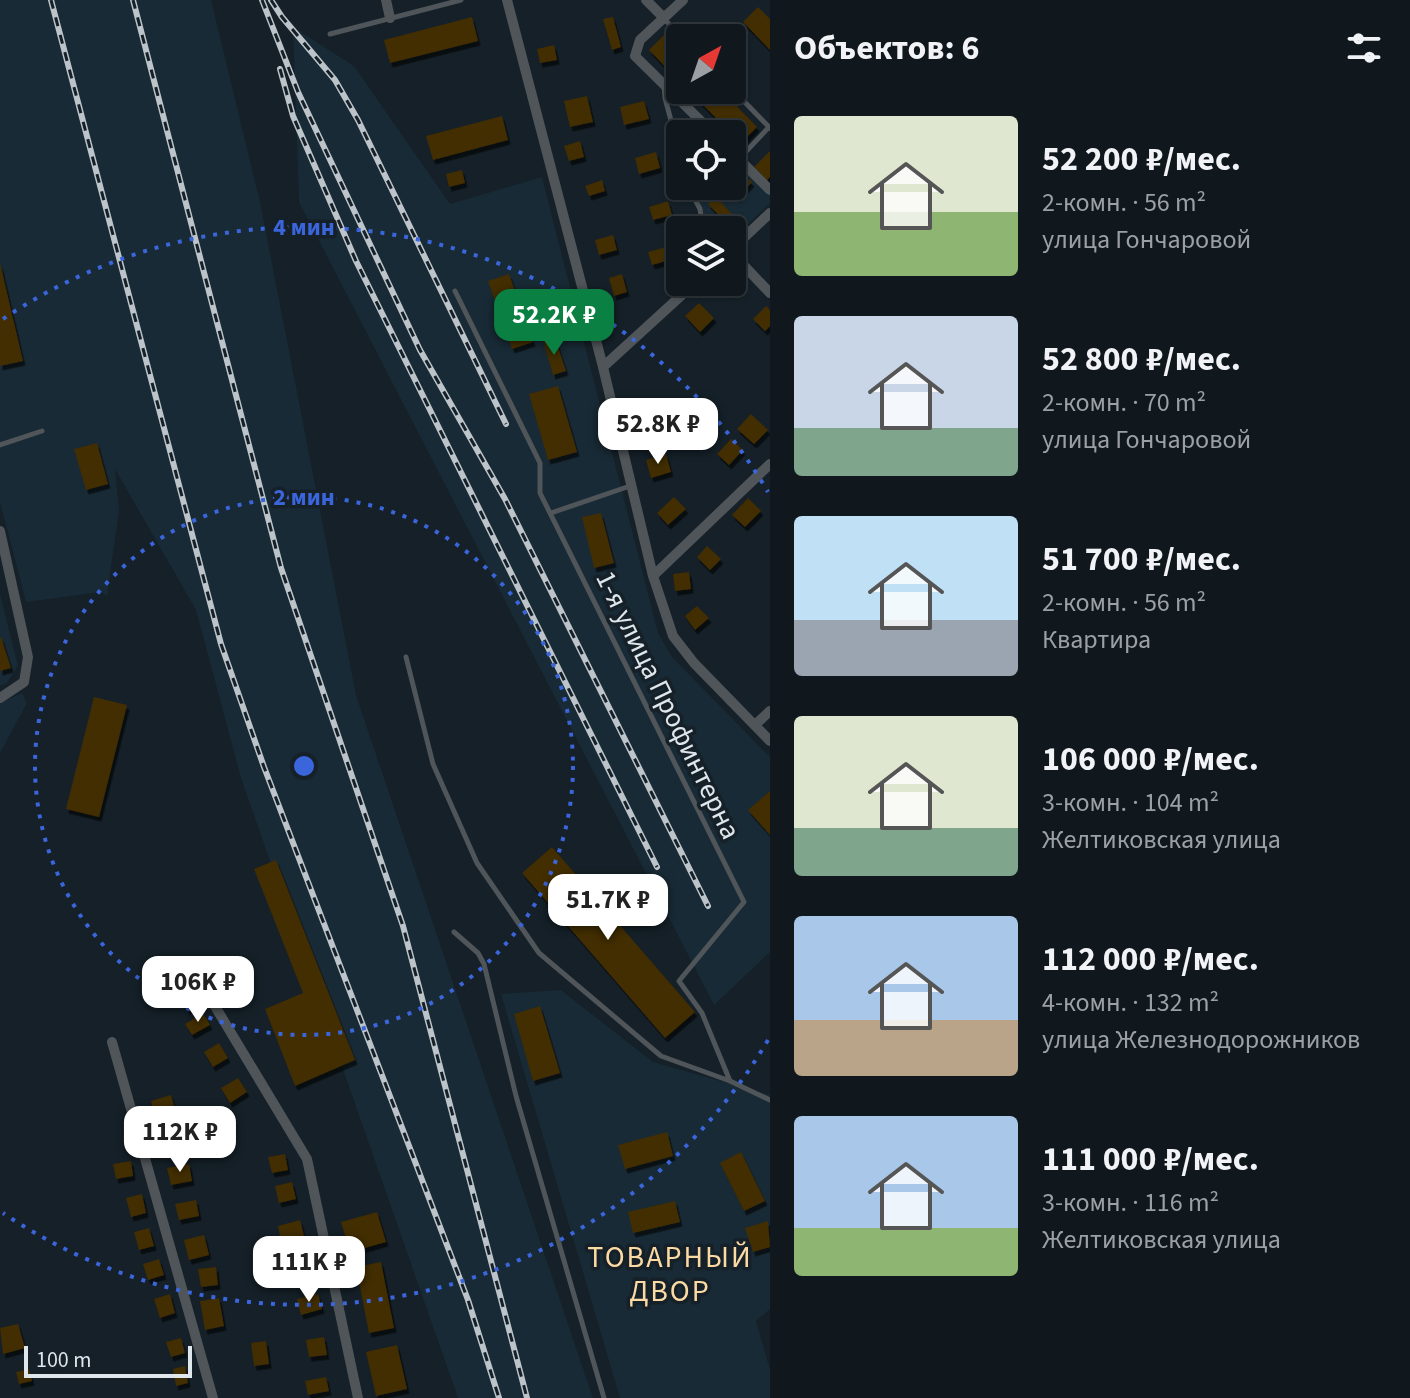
<!DOCTYPE html>
<html lang="ru">
<meta charset="utf-8">
<style>
:root{--surface:#10181e;--page:#1e252b;--text:#f1f3f6;--muted:#9ca0a4;--line:#30373c;--accent:#0b8043}
body{margin:0;font-family:"Source Sans 3",sans-serif;background:var(--page);color:var(--text);height:100vh;display:flex;flex-direction:column;font-size:30px;white-space:nowrap}
*{box-sizing:border-box;margin:0}
p{font-size:26px;color:var(--muted)}
.icon{flex:none;width:44px;height:44px;fill:none;stroke:currentColor;stroke-width:2;stroke-linecap:round;stroke-linejoin:round}
.map{position:relative;flex:1;overflow:hidden}
.drawer{display:flex;flex-direction:column;background:var(--surface);width:640px}
.drawer>*{flex:none}
.needle{width:52px;rotate:40deg}
.buttons{position:absolute;left:666px;top:24px;display:grid;gap:16px}
.buttons a{display:grid;place-items:center;width:80px;height:80px;border-radius:8px;background:var(--surface);box-shadow:0 2px 6px #0004,0 0 0 2px var(--line);font-size:40px}
.scale{position:absolute;left:24px;bottom:20px;width:168px;box-sizing:border-box;padding-left:8px;border:4px solid #dfe6ec;border-top:0;font-size:22px;line-height:28px;white-space:nowrap;color:#dfe6ec;-webkit-text-stroke:6px #152028;paint-order:stroke}
.price{position:absolute;translate:-50% -68px;padding:0 18px;border-radius:16px;background:#fff;color:#222;font-size:26px;line-height:52px;filter:drop-shadow(0 2px 4px #0008)}
.price::after{content:'';position:absolute;left:50%;top:48px;width:24px;height:18px;margin-left:-12px;background:inherit;clip-path:polygon(0 0,100% 0,50% 100%)}
.price.active{background:var(--accent);color:#fff}
ul{padding:0;list-style:none}
li{display:flex;align-items:center;gap:24px;height:200px;padding:0 24px}
li span{display:grid;place-items:center;flex:none;width:224px;height:160px;border-radius:8px;color:#555}
li>.icon{margin-inline-start:auto}
span .icon{width:96px;height:96px;fill:#fffc;stroke-width:1}
li b{font-size:34px}
h2{display:flex;justify-content:space-between;align-items:center;height:96px;padding:0 24px;font-size:34px}
main{display:flex;flex:1;min-height:0}
.map>svg:first-child{display:block}
.built{fill:#182a35}
.building{fill:#422d02;filter:url(#shadow)}
.lines{fill:none;stroke-linecap:round;stroke-linejoin:round}
.lane{stroke:#4f5559;stroke-width:5}
.street{stroke:#4f5559;stroke-width:10}
.rail-casing{stroke:#bcc4ca;stroke-width:6}
.rail{stroke:#152028;stroke-width:3;stroke-dasharray:9;stroke-linecap:butt}
.ring{fill:none;stroke:#3a65db;stroke-width:4;stroke-dasharray:4 8}
.labels{text-anchor:middle;dominant-baseline:central;stroke-width:7;stroke-linejoin:round;paint-order:stroke}
.street-label{font-size:28px;fill:#dfe6ec;stroke:#152028}
.neighbourhood-label{font-size:30px;letter-spacing:2px;fill:#fcdaa3;stroke:#152028}
.centre{fill:#3a65db;stroke:#152028;stroke-width:4}
.ring-label{font-size:24px;text-anchor:middle;font-weight:bold;fill:#3a65db;stroke:#152028;stroke-width:7;stroke-linejoin:round;paint-order:stroke}
</style>
<main>
<div class="map">
<svg width="770" height="1398" viewBox="0 0 770 1398">
<defs>
<filter id="shadow"><feDropShadow dx="2.5" dy="4.5" stdDeviation="0" flood-color="#0009"/></filter>
</defs>
<rect width="100%" height="100%" fill="#152028"/>
<path class="built" d="M 0,0 L 211,0 L 260,202 L 356,695 L 593,1398 L 458,1398 L 241,778 L 196,610 L 115,469 L 119,511 L 107,596 L 101,592 L 26,602 L 0,502 Z
M 293,27 L 354,66 L 450,204 L 542,177 L 658,633 L 672,657 L 770,757 L 770,952 L 714,1005 L 299,202 Z
M 732,156 L 770,194 L 770,203 L 732,240 L 732,230 L 703,230 L 700,209 L 688,186 L 732,186 Z
M 0,594 L 18,666 L 7,683 L 0,686 Z
M 22,693 L 27,703 L 0,753 L 0,703 Z
M 561,990 L 653,1062 L 770,1095 L 770,1309 L 756,1321 L 770,1370 L 770,1398 L 620,1398 L 501,994 Z"/>
<path class="building" d="M 758,7 L 770,19 L 770,50 L 743,22 Z
M 472,17 L 478,41 L 390,63 L 384,40 Z
M 613,17 L 621,47 L 612,50 L 603,19 Z
M 665,34 L 680,49 L 680,82 L 649,50 Z
M 554,45 L 557,60 L 540,63 L 537,49 Z
M 688,90 L 721,90 L 757,127 L 741,143 Z
M 587,96 L 593,122 L 570,127 L 564,101 Z
M 644,101 L 649,119 L 624,125 L 620,107 Z
M 502,116 L 508,140 L 433,160 L 426,136 Z
M 580,141 L 584,157 L 569,161 L 564,146 Z
M 770,151 L 770,177 L 767,180 L 754,167 Z
M 656,152 L 660,168 L 639,174 L 635,158 Z
M 735,168 L 752,182 L 737,198 L 724,186 L 732,186 L 732,171 Z
M 462,170 L 465,183 L 449,187 L 446,174 Z
M 602,180 L 605,191 L 589,196 L 585,186 Z
M 715,196 L 734,216 L 727,224 L 708,204 Z
M 668,201 L 672,215 L 653,220 L 649,207 Z
M 613,235 L 617,250 L 599,255 L 595,240 Z
M 677,244 L 680,257 L 652,265 L 648,252 Z
M 0,263 L 23,361 L 0,366 Z
M 732,273 L 741,280 L 728,294 L 715,282 L 732,282 Z
M 509,274 L 533,342 L 512,349 L 488,281 Z
M 622,274 L 627,292 L 614,296 L 609,278 Z
M 699,303 L 714,318 L 700,332 L 685,316 Z
M 766,306 L 770,310 L 770,326 L 765,331 L 753,319 Z
M 555,338 L 566,371 L 553,375 L 543,341 Z
M 558,386 L 577,452 L 548,460 L 529,394 Z
M 655,412 L 659,433 L 638,437 L 634,416 Z
M 751,414 L 768,430 L 754,444 L 737,429 Z
M 731,439 L 743,450 L 729,465 L 717,454 Z
M 97,443 L 108,484 L 86,490 L 74,449 Z
M 666,454 L 671,472 L 651,478 L 646,460 Z
M 674,497 L 686,509 L 668,525 L 657,513 Z
M 748,498 L 761,511 L 745,527 L 732,515 Z
M 601,513 L 614,563 L 594,568 L 582,517 Z
M 707,546 L 721,559 L 710,570 L 697,557 Z
M 689,572 L 691,589 L 675,591 L 673,574 Z
M 697,606 L 709,618 L 695,630 L 685,616 Z
M 1,637 L 11,668 L 0,671 L 0,638 Z
M 94,697 L 127,705 L 99,817 L 66,809 Z
M 770,791 L 770,835 L 748,810 Z
M 552,847 L 695,1012 L 665,1038 L 522,873 Z
M 276,860 L 355,1060 L 295,1086 L 265,1009 L 303,993 L 254,869 Z
M 201,992 L 205,1002 L 187,1010 L 183,999 Z
M 540,1006 L 560,1073 L 533,1081 L 514,1014 Z
M 203,1013 L 210,1025 L 192,1035 L 185,1024 Z
M 219,1043 L 228,1058 L 213,1067 L 204,1052 Z
M 238,1078 L 247,1092 L 230,1103 L 221,1088 Z
M 171,1095 L 176,1113 L 156,1119 L 151,1101 Z
M 184,1128 L 188,1148 L 166,1152 L 162,1133 Z
M 667,1132 L 673,1156 L 625,1169 L 618,1145 Z
M 741,1152 L 765,1201 L 744,1211 L 720,1163 Z
M 285,1154 L 288,1170 L 272,1173 L 268,1157 Z
M 131,1161 L 133,1176 L 116,1179 L 113,1164 Z
M 189,1164 L 192,1181 L 171,1185 L 167,1168 Z
M 292,1182 L 296,1199 L 279,1203 L 275,1186 Z
M 142,1194 L 146,1213 L 131,1217 L 126,1198 Z
M 196,1200 L 199,1216 L 179,1220 L 175,1204 Z
M 675,1201 L 680,1222 L 633,1233 L 628,1212 Z
M 377,1212 L 386,1242 L 350,1252 L 341,1222 Z
M 300,1220 L 304,1236 L 281,1242 L 278,1226 Z
M 768,1221 L 770,1247 L 753,1252 L 745,1228 Z
M 149,1228 L 154,1246 L 139,1250 L 134,1232 Z
M 204,1235 L 209,1255 L 189,1260 L 184,1240 Z
M 311,1255 L 313,1274 L 288,1277 L 286,1257 Z
M 159,1259 L 164,1275 L 148,1280 L 143,1264 Z
M 381,1262 L 394,1328 L 369,1333 L 356,1267 Z
M 216,1267 L 218,1285 L 201,1287 L 198,1269 Z
M 170,1294 L 175,1313 L 160,1318 L 154,1299 Z
M 318,1294 L 322,1309 L 301,1315 L 297,1299 Z
M 219,1298 L 224,1326 L 205,1330 L 200,1301 Z
M 18,1324 L 25,1348 L 3,1354 L 0,1328 Z
M 324,1337 L 327,1355 L 309,1357 L 306,1340 Z
M 181,1338 L 185,1353 L 171,1357 L 166,1342 Z
M 266,1341 L 269,1364 L 254,1366 L 251,1343 Z
M 397,1345 L 407,1389 L 376,1396 L 366,1352 Z
M 185,1366 L 188,1383 L 176,1386 L 173,1369 Z
M 29,1369 L 32,1381 L 19,1384 L 16,1372 Z
M 326,1377 L 329,1391 L 308,1395 L 305,1381 Z"/>
<g class="lines">
<path class="lane" d="M 664,19 L 683,38
M 330,34 L 461,0
M 664,85 L 665,98 L 680,154
M 732,89 L 770,128
M 740,158 L 769,127
M 688,186 L 700,209 L 703,230
M 455,291 L 540,463 L 540,493 L 744,902 L 679,981 L 702,1013 L 730,1081
M 0,445 L 42,431
M 551,513 L 630,486
M 406,657 L 433,764 L 477,863 L 539,953 L 661,1056 L 730,1081 L 770,1100
M 454,932 L 478,953 L 484,964 L 516,1096 L 604,1398"/>
<path class="street" d="M 386,0 L 390,18
M 507,0 L 603,367 L 653,576 L 673,636 L 694,663 L 770,741
M 646,0 L 664,18
M 683,0 L 640,40 L 635,56 L 714,134
M 732,152 L 770,190
M 732,249 L 770,213
M 732,253 L 770,293
M 603,367 L 696,282
M 0,531 L 28,657 L 24,682 L 0,698
M 653,576 L 770,464
M 755,725 L 770,711
M 204,988 L 307,1159 L 358,1398
M 112,1042 L 213,1398"/>
<defs>
<path id="rail" d="M 51,0 L 221,644 L 264,767 L 468,1300 L 499,1398
M 133,0 L 281,568 L 403,926 L 527,1398
M 262,0 L 298,92 L 420,350 L 505,499 L 708,906
M 271,0 L 282,17 L 335,80 L 358,120 L 506,424
M 280,69 L 293,116 L 356,261 L 657,867"/>
</defs>
<use href="#rail" class="rail-casing"/>
<use href="#rail" class="rail"/>
</g>
<g class="ring">
<circle cx="304" cy="766" r="269"/>
<path d="M768 1040A539 539 0 0 1 3 1213M3 319A539 539 0 0 1 768 492"/>
</g>
<g class="labels">
<g class="street-label">
<text transform="translate(668 705) rotate(64)">1-я улица Профинтерна</text>
</g>
<g class="neighbourhood-label">
<text x="670" y="1257">ТОВАРНЫЙ<tspan x="670" dy="34">ДВОР</tspan></text>
</g>
</g>
<circle cx="304" cy="766" r="12" class="centre"/>
<g class="ring-label">
<text x="304" y="235">4 мин</text>
<text x="304" y="505">2 мин</text>
</g>
</svg>
<div class="buttons">
<a><svg class="needle" viewBox="-14 -14 28 28"><path d="M0-13l5 13h-10z" fill="#e53935"/><path d="M0 13l5-13h-10z" fill="#9ca0a4"/></svg></a>
<a><svg class="icon" aria-label="locate" viewBox="0 0 24 24"><circle cx="12" cy="12" r="6"/><path d="M12 2v4M12 18v4M2 12h4M18 12h4"/></svg></a>
<a><svg class="icon" aria-label="layers" viewBox="0 0 24 24"><path d="M12 4l9 5-9 5-9-5zM3 14l9 5 9-5"/></svg></a>
</div>
<div class="scale">100 m</div>
<b class="price active" style="left:554px;top:357px">52.2K ₽</b>
<b class="price" style="left:658px;top:466px">52.8K ₽</b>
<b class="price" style="left:608px;top:942px">51.7K ₽</b>
<b class="price" style="left:198px;top:1024px">106K ₽</b>
<b class="price" style="left:180px;top:1174px">112K ₽</b>
<b class="price" style="left:309px;top:1304px">111K ₽</b>
</div>
<section class="drawer">
<h2>Объектов: 6<svg class="icon" aria-label="filters" viewBox="0 0 24 24"><path d="M4 7h16M4 17h16"/><circle cx="9" cy="7" r="2"/><circle cx="15" cy="17" r="2"/></svg></h2>
<ul>
<li><span style="background:linear-gradient(#dfe7d0 60%,#8fb573 0)"><svg class="icon" aria-label="home" viewBox="0 0 24 24"><path d="M3 11l9-7 9 7M6 9v11h12V9"/></svg></span><div><b>52 200 ₽/мес.</b><p>2-комн. · 56 m²</p><p>улица Гончаровой</p></div></li>
<li><span style="background:linear-gradient(#c9d6e8 70%,#7fa58c 0)"><svg class="icon" aria-label="home" viewBox="0 0 24 24"><path d="M3 11l9-7 9 7M6 9v11h12V9"/></svg></span><div><b>52 800 ₽/мес.</b><p>2-комн. · 70 m²</p><p>улица Гончаровой</p></div></li>
<li><span style="background:linear-gradient(#bfe0f5 65%,#9aa5b1 0)"><svg class="icon" aria-label="home" viewBox="0 0 24 24"><path d="M3 11l9-7 9 7M6 9v11h12V9"/></svg></span><div><b>51 700 ₽/мес.</b><p>2-комн. · 56 m²</p><p>Квартира</p></div></li>
<li><span style="background:linear-gradient(#dfe7d0 70%,#7fa58c 0)"><svg class="icon" aria-label="home" viewBox="0 0 24 24"><path d="M3 11l9-7 9 7M6 9v11h12V9"/></svg></span><div><b>106 000 ₽/мес.</b><p>3-комн. · 104 m²</p><p>Желтиковская улица</p></div></li>
<li><span style="background:linear-gradient(#a9c7e8 65%,#b9a48a 0)"><svg class="icon" aria-label="home" viewBox="0 0 24 24"><path d="M3 11l9-7 9 7M6 9v11h12V9"/></svg></span><div><b>112 000 ₽/мес.</b><p>4-комн. · 132 m²</p><p>улица Железнодорожников</p></div></li>
<li><span style="background:linear-gradient(#a9c7e8 70%,#8fb573 0)"><svg class="icon" aria-label="home" viewBox="0 0 24 24"><path d="M3 11l9-7 9 7M6 9v11h12V9"/></svg></span><div><b>111 000 ₽/мес.</b><p>3-комн. · 116 m²</p><p>Желтиковская улица</p></div></li>
</ul>
</section>
</main>
